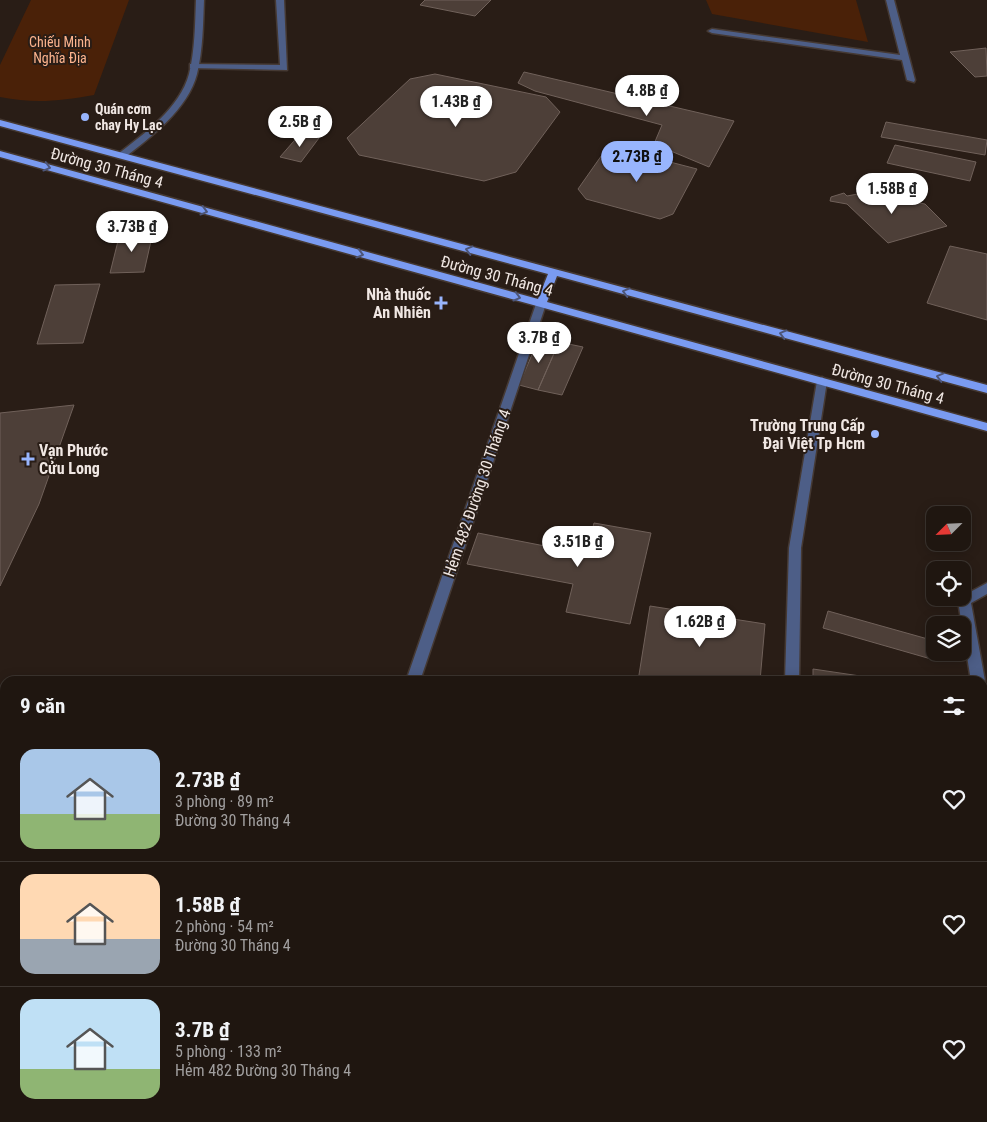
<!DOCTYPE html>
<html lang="vi">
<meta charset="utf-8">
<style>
:root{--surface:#1f1610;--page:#2c231e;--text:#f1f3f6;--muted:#a19f9f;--line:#3c3530;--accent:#98b5fd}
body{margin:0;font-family:"Roboto Condensed",sans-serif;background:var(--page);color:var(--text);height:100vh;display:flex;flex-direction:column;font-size:19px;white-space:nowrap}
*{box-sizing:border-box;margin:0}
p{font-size:16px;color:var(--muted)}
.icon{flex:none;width:28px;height:28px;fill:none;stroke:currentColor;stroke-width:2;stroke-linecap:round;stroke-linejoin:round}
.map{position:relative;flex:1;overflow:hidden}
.side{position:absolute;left:0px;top:676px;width:988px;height:446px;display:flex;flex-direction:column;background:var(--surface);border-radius:15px 15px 0 0;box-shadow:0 2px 12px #0003,0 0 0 1px var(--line)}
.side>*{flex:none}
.needle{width:32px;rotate:246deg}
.buttons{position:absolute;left:926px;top:506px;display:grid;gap:10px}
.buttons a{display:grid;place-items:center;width:45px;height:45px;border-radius:10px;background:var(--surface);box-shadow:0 2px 12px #0003,0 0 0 1px var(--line);font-size:25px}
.price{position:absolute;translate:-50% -42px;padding:0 11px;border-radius:18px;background:#fff;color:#222;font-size:16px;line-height:32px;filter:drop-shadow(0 1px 2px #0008)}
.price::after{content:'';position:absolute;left:50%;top:30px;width:15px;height:11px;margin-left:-8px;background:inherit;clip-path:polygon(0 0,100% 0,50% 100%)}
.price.active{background:var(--accent);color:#111}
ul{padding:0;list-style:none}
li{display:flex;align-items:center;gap:15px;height:125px;padding:0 20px}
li+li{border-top:1px solid var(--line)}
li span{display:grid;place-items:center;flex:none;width:140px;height:100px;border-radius:15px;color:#555}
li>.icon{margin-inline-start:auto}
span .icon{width:60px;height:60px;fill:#fffc;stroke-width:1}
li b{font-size:21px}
h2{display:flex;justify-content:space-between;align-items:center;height:60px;padding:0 20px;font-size:21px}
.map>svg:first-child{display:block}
.green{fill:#4a2108}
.building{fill:#4d3f38;stroke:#70615a}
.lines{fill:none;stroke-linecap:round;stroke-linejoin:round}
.service-casing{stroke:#453933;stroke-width:3}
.minor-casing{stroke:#453933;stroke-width:3}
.primary-casing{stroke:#453933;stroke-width:3}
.service{fill:#4d5e87;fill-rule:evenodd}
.minor{fill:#4d5e87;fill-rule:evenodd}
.primary{fill:#7a9bf1;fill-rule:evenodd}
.oneway{stroke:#4d5679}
.poi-dot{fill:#98b5fd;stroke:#291d16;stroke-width:2}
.labels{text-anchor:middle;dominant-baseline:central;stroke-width:4;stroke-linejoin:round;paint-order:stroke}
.far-park-label{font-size:14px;fill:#fdb48e;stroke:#291d16}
.far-poi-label{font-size:14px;font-weight:bold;fill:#f0e7e3;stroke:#291d16;text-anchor:start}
.street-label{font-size:16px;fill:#f0e7e3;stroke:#291d16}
.poi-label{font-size:16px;font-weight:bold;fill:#f0e7e3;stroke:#291d16;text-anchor:end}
</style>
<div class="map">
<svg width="987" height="1122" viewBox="0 0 987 1122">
<rect width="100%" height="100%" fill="#291d16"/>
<path class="green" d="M 31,0 L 129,0 L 94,95 C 60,101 35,104 0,97 L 0,65 Z
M 706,0 L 856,0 L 868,42 L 712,14 Z"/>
<path class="building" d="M 425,0 L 491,0 L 475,16 L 420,5 Z
M 986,48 L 987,76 L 975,77 L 950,52 Z
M 524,72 L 734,121 L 709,167 L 654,144 L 662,125 L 535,91 L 518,83 Z
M 435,74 L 546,97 L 560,112 L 516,172 L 484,181 L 359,155 L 347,138 L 410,79 Z
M 886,122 L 987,140 L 985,155 L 881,137 Z
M 300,134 L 319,138 L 301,162 L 280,157 Z
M 895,145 L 976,162 L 970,181 L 887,163 Z
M 620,149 L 697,169 L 673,214 L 660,219 L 586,199 L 578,189 L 604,152 Z
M 866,188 L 884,195 L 894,198 L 901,195 L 909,201 L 925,204 L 947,226 L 888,243 L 847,204 L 830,201 L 831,197 L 844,193 L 847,196 L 863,193 Z
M 153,232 L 144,272 L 110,273 L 120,233 Z
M 950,246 L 987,254 L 987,320 L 927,303 Z
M 100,284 L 83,343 L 37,344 L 55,285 Z
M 539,338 L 559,342 L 538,390 L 519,385 Z
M 559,342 L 583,347 L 562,395 L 538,390 Z
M 74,405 L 39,504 L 0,586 L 0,413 Z
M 594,523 L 651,533 L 630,624 L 566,612 L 573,584 L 467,564 L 478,533 L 586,554 Z
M 650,606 L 765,624 L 760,681 L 638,681 Z
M 828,611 L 935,641 L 935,652 L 940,652 L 938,661 L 823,628 Z
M 813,669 L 894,681 L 813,681 Z
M 685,1118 L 850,1118 L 854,1119 L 853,1122 L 684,1122 Z"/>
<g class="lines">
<defs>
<path id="service" d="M 276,0 L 284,0 L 287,70 L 190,68 L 190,64 L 193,64 L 280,65 Z
M 822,377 L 827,381 L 801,548 L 799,681 L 785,681 L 789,548 L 817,381 Z
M 987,583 L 987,594 L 971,603 L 985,681 L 982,685 L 982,681 L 971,681 L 958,601 L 959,598 Z
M 982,703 L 987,704 L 987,740 L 982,738 Z"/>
<path id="minor" d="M 196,0 L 204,0 C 203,24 203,50 197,74 C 188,109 151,137 124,158 L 118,158 L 118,154 C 144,134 180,108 189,74 C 195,50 195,24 196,0 Z
M 886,0 L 894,0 L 915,80 L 914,82 L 907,80 L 902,60 L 712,33 L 708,31 L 712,29 L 900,55 Z
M 541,301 L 546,304 L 420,681 L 406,681 L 536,304 Z
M 584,1118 L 602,1118 L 601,1122 L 583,1122 Z"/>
<path id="primary" d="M 0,120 L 987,385 L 987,393 L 557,276 L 547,302 L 987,423 L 987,431 L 0,157 L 0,151 L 538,299 L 548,274 L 0,126 Z"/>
</defs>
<use href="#service" class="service-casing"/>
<use href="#minor" class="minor-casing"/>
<use href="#primary" class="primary-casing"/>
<use href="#service" class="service"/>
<use href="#minor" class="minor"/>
<use href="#primary" class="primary"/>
</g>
<defs><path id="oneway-chevron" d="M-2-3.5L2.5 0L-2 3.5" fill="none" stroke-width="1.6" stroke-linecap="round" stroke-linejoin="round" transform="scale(1.25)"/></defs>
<g class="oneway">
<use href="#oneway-chevron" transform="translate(47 167) rotate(15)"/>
<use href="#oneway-chevron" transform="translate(204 211) rotate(15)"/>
<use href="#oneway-chevron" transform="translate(469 250) rotate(-165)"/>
<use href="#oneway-chevron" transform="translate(360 254) rotate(15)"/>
<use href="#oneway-chevron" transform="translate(626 292) rotate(-165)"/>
<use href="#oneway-chevron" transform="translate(517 297) rotate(15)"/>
<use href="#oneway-chevron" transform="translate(783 334) rotate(-165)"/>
<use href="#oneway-chevron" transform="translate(940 377) rotate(-165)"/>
</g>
<g class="poi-dot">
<circle cx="85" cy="117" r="5"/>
<path d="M438.5 295.5h5v5h5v5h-5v5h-5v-5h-5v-5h5z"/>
<circle cx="875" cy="434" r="5"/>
<path d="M25.5 451.5h5v5h5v5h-5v5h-5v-5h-5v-5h5z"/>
</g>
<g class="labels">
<g class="far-park-label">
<text x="60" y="42">Chiếu Minh<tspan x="60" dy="16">Nghĩa Địa</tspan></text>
</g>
<g class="far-poi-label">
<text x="95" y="109">Quán cơm<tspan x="95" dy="16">chay Hy Lạc</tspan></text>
</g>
<g class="street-label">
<text transform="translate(107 168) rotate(15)">Đường 30 Tháng 4</text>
<text transform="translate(497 276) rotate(15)">Đường 30 Tháng 4</text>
<text transform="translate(888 384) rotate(15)">Đường 30 Tháng 4</text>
<text transform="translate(477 493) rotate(-71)">Hẻm 482 Đường 30 Tháng 4</text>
</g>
<g class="poi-label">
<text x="431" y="294">Nhà thuốc<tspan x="431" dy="18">An Nhiên</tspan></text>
<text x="865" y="425">Trường Trung Cấp<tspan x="865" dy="18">Đại Việt Tp Hcm</tspan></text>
<text x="39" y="450" text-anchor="start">Vạn Phước<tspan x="39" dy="18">Cửu Long</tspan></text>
</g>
</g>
</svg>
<div class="buttons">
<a><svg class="needle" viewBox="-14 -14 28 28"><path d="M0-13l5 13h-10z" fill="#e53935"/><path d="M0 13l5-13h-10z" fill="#a19f9f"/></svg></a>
<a><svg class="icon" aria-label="locate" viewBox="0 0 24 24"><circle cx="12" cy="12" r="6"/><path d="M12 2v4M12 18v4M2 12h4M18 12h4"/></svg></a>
<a><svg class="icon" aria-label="layers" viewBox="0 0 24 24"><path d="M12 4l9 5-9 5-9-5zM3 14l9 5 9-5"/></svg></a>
</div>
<b class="price" style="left:647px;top:117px">4.8B ₫</b>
<b class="price" style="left:456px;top:128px">1.43B ₫</b>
<b class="price" style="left:300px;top:148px">2.5B ₫</b>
<b class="price active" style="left:637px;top:183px">2.73B ₫</b>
<b class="price" style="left:892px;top:215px">1.58B ₫</b>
<b class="price" style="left:132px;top:253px">3.73B ₫</b>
<b class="price" style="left:539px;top:364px">3.7B ₫</b>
<b class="price" style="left:578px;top:568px">3.51B ₫</b>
<b class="price" style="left:700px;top:648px">1.62B ₫</b>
<section class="side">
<h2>9 căn<svg class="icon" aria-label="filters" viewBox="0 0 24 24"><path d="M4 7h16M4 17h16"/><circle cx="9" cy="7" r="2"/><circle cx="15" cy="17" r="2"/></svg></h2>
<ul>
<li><span style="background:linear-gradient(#a9c7e8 65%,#8fb573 0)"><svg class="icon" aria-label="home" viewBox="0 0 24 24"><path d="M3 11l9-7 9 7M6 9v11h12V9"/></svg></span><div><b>2.73B ₫</b><p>3 phòng · 89 m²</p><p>Đường 30 Tháng 4</p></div><svg class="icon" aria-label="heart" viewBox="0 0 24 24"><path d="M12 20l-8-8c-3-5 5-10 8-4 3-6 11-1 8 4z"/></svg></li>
<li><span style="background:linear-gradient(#ffd9b3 65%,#9aa5b1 0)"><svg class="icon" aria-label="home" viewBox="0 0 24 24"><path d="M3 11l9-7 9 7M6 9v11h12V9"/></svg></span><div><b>1.58B ₫</b><p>2 phòng · 54 m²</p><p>Đường 30 Tháng 4</p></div><svg class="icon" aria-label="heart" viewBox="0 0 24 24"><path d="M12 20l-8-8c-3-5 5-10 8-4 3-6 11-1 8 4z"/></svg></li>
<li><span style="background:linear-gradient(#bfe0f5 70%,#8fb573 0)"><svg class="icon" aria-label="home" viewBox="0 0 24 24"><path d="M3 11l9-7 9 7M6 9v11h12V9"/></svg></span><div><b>3.7B ₫</b><p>5 phòng · 133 m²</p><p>Hẻm 482 Đường 30 Tháng 4</p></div><svg class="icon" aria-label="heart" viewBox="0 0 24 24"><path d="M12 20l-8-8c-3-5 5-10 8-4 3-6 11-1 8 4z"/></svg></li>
</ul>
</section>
</div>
